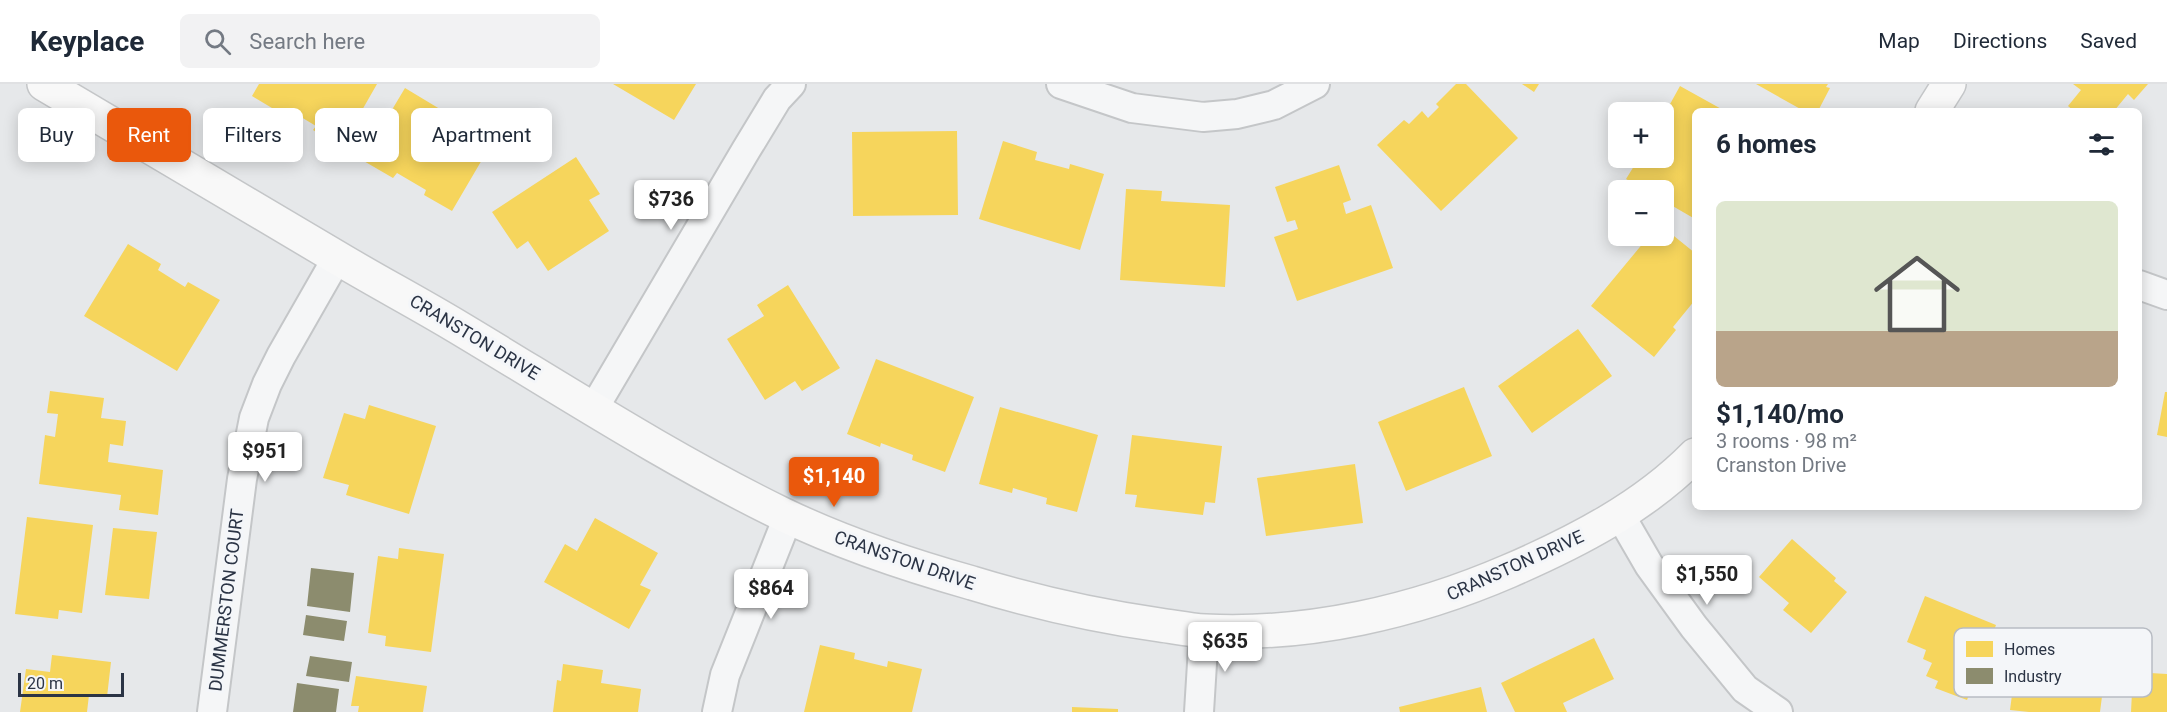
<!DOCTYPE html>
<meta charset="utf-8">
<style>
:root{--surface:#fff;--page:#f2f2f3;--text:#1f2937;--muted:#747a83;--line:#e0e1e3;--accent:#ea580c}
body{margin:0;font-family:Roboto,sans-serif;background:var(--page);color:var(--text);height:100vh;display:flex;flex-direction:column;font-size:22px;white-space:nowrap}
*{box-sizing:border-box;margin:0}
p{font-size:20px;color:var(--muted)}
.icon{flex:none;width:33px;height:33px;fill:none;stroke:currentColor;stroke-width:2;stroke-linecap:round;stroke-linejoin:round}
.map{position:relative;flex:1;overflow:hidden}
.drawer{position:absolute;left:1692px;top:24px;width:450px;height:402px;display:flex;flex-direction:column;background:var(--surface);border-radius:9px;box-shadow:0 3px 15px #0003}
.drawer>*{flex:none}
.hud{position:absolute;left:18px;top:24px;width:570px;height:54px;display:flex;gap:12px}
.buttons{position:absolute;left:1608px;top:18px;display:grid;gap:12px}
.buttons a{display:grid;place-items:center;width:66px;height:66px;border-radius:9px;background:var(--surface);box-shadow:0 3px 15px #0003;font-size:30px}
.scale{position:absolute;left:18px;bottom:15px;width:106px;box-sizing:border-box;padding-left:6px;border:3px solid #2b3445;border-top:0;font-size:16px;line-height:21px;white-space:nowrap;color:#2b3445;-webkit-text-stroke:4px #f4f6f9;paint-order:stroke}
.price{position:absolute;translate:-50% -51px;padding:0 14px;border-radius:6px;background:#fff;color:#222;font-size:20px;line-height:39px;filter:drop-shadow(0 2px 3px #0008)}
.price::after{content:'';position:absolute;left:50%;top:36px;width:18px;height:14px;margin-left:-9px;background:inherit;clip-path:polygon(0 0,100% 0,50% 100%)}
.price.current{background:var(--accent);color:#fff}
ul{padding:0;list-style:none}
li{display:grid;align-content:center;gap:12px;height:318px;padding:0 24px}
li span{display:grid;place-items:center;height:186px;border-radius:9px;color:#555}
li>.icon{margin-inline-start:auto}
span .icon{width:108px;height:108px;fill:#fffc;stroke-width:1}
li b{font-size:26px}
h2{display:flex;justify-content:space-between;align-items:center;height:72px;padding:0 24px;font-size:26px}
.pill{padding:0 21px;border-radius:9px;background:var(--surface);box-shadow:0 3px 15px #0003;font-size:21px;line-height:54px}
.pill.current{background:var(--accent);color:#fff}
header{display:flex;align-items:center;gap:36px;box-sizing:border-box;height:84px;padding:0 30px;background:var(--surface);border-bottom:2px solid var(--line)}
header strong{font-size:28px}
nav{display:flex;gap:33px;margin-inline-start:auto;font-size:21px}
.search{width:420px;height:54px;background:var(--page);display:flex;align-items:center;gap:15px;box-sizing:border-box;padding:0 21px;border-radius:9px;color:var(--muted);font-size:22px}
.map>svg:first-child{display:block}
.homes{fill:#f6d55c}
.industry{fill:#8c8c6e}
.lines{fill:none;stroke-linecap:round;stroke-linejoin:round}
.street-casing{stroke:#c4c6c8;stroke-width:32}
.secondary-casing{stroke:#c4c6c8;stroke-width:36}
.street{stroke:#f5f6f7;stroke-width:28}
.secondary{stroke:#f8f8f8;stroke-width:33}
.labels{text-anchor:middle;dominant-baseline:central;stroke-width:6;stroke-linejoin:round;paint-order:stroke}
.street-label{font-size:18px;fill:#2b3445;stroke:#f4f6f9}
.key{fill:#f4f6f9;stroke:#b8bcc3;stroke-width:1.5}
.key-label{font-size:16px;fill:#2b3445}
</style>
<header>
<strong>Keyplace</strong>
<div class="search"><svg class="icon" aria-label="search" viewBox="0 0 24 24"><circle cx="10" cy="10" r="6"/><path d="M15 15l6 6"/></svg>Search here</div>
<nav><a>Map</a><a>Directions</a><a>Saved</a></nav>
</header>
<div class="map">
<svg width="2167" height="628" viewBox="0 0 2167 628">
<rect width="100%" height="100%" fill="#e6e8ea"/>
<path class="homes" d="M 259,0 L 377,0 L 341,63 L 313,46 L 316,42 L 286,24 L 282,30 L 252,12 Z
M 613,0 L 696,0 L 674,36 Z
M 1456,0 L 1466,0 L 1518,54 L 1441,127 L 1377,61 L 1404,36 L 1409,40 L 1422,27 L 1428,34 L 1439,23 L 1436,20 Z
M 1522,0 L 1539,0 L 1534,8 Z
M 1756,0 L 1828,0 L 1826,3 L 1830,4 L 1818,27 L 1804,27 Z
M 2073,0 L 2148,0 L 2134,16 L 2128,10 L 2114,27 L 2074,27 L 2068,22 L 2081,6 Z
M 1680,2 L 1725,27 L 1695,27 L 1695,135 L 1664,117 L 1664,106 L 1645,106 L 1626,95 L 1639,74 L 1664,74 L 1664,53 L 1672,39 L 1664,35 L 1664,31 Z
M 405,4 L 493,57 L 452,127 L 424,111 L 426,106 L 397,89 L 393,94 L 362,76 Z
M 957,47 L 958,131 L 853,132 L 852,48 Z
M 1003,57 L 1037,68 L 1035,76 L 1069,85 L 1070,80 L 1104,90 L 1080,166 L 979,135 Z
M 576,73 L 600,110 L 589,116 L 609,147 L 548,187 L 528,157 L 517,165 L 492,128 Z
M 1339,81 L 1351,116 L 1343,119 L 1346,130 L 1371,121 L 1393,184 L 1297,217 L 1274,153 L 1298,145 L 1295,136 L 1287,138 L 1275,103 Z
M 1126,105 L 1162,107 L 1161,117 L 1230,121 L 1225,203 L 1120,196 Z
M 1664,144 L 1695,169 L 1695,216 L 1673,243 L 1676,246 L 1654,273 L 1591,222 L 1649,152 L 1664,152 Z
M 128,160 L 161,180 L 158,186 L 185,203 L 188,198 L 220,216 L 177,287 L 84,232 Z
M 788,201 L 840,284 L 802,307 L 795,297 L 765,316 L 727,255 L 764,232 L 757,221 Z
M 1578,245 L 1612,292 L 1532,349 L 1498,302 Z
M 876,275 L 974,313 L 945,388 L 912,376 L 913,371 L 881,359 L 880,363 L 847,350 Z
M 1464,303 L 1492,372 L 1406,407 L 1378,338 Z
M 50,307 L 104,314 L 101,334 L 126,337 L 123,362 L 110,360 L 108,378 L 163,386 L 158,431 L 119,426 L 121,411 L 39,400 L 45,351 L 55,353 L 58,330 L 47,329 Z
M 2165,308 L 2167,308 L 2167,353 L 2157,351 Z
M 369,321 L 436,342 L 409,430 L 346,411 L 349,401 L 323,394 L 344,329 L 365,335 Z
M 1000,323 L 1098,351 L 1077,428 L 1046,420 L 1047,414 L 1013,404 L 1012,409 L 979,400 Z
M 1132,351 L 1222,362 L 1215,419 L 1205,418 L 1203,431 L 1135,423 L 1137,411 L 1125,410 Z
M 1355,380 L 1363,439 L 1266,452 L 1257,394 Z
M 27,433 L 93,441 L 82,529 L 59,526 L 58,535 L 15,530 Z
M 595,434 L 658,469 L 640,501 L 651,506 L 629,545 L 544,498 L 565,460 L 577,467 Z
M 113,444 L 157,448 L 149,515 L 105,511 Z
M 1792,455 L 1836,494 L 1834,497 L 1847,508 L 1811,549 L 1783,526 L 1789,519 L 1759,493 Z
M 399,464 L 444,470 L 431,568 L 385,562 L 386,552 L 368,549 L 378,472 L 398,475 Z
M 1925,512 L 1996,541 L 1967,616 L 1935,604 L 1938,597 L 1926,592 L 1932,579 L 1923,575 L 1926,566 L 1907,558 Z
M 1594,554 L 1614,595 L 1563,619 L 1567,628 L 1515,628 L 1501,599 Z
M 820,561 L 855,569 L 854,575 L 887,583 L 888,577 L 922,585 L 912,628 L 804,628 Z
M 52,571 L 111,578 L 107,613 L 89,611 L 87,628 L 20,628 L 26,585 L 50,588 Z
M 563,580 L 603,586 L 601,599 L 641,605 L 638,628 L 553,628 L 557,596 L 561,597 Z
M 2046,582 L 2105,589 L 2100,628 L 2029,628 L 2010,626 L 2015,588 L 2045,592 Z
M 2133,588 L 2167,590 L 2167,628 L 2131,628 Z
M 356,592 L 427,602 L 423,628 L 358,628 L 359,622 L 351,622 Z
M 1481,603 L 1487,628 L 1400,628 L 1399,623 Z
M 1072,623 L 1118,625 L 1118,628 L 1072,628 Z"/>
<path class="industry" d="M 311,484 L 354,489 L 350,528 L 307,522 Z
M 306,531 L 347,537 L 344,557 L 303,551 Z
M 310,572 L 352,578 L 349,598 L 306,592 Z
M 297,599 L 339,605 L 336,628 L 293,628 Z"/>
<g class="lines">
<defs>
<path id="street" d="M 1061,0 L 1132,24 L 1203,33 L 1237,30 L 1274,21 L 1315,0
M 2139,201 L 2167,211
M 594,324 L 746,66 L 777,15 L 791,0
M 1620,431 L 1649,481 L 1694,543 L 1745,605 L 1778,628
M 212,628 L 242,395 L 254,334 L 267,300 L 281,272 L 337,174
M 717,628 L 725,591 L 788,433
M 1199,628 L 1204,547"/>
<path id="secondary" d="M 44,0 C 142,57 238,116 336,173 C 376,197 416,218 456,242 C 563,306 669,375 782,430 C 842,459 908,481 972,499 C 1034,518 1096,532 1160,541 C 1175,543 1190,546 1205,547 C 1309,552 1414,528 1509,487 C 1576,458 1644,423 1695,371
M 1932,27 L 1949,0"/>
</defs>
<use href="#street" class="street-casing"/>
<use href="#secondary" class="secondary-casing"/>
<use href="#street" class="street"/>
<use href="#secondary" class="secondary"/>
</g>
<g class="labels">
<g class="street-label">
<text transform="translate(475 253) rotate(31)">CRANSTON DRIVE</text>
<text transform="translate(905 476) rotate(19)">CRANSTON DRIVE</text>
<text transform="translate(1515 481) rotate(-24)">CRANSTON DRIVE</text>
<text transform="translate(226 516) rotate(-83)">DUMMERSTON COURT</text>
</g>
</g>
<rect x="1954" y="544" width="198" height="69" rx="9" class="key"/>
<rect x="1966" y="557" width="27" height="16" fill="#f6d55c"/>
<rect x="1966" y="584" width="27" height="16" fill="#8c8c6e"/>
<g class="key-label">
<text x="2004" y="571">Homes</text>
<text x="2004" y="598">Industry</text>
</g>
</svg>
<div class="buttons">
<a>+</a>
<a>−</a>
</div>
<div class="scale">20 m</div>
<b class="price" style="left:671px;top:147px">$736</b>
<b class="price" style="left:265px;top:399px">$951</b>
<b class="price current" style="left:834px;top:424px">$1,140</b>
<b class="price" style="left:1707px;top:522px">$1,550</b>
<b class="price" style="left:771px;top:536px">$864</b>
<b class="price" style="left:1225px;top:589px">$635</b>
<div class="hud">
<a class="pill">Buy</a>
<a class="pill current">Rent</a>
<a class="pill">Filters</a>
<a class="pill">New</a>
<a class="pill">Apartment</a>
</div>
<section class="drawer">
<h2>6 homes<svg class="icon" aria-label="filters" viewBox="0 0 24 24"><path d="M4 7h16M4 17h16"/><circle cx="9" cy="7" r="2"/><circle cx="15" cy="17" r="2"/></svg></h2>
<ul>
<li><span style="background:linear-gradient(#dfe7d0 70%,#b9a48a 0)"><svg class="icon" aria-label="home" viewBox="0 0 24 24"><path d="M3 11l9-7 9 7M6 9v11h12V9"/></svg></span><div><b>$1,140/mo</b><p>3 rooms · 98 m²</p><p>Cranston Drive</p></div></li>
</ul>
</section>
</div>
